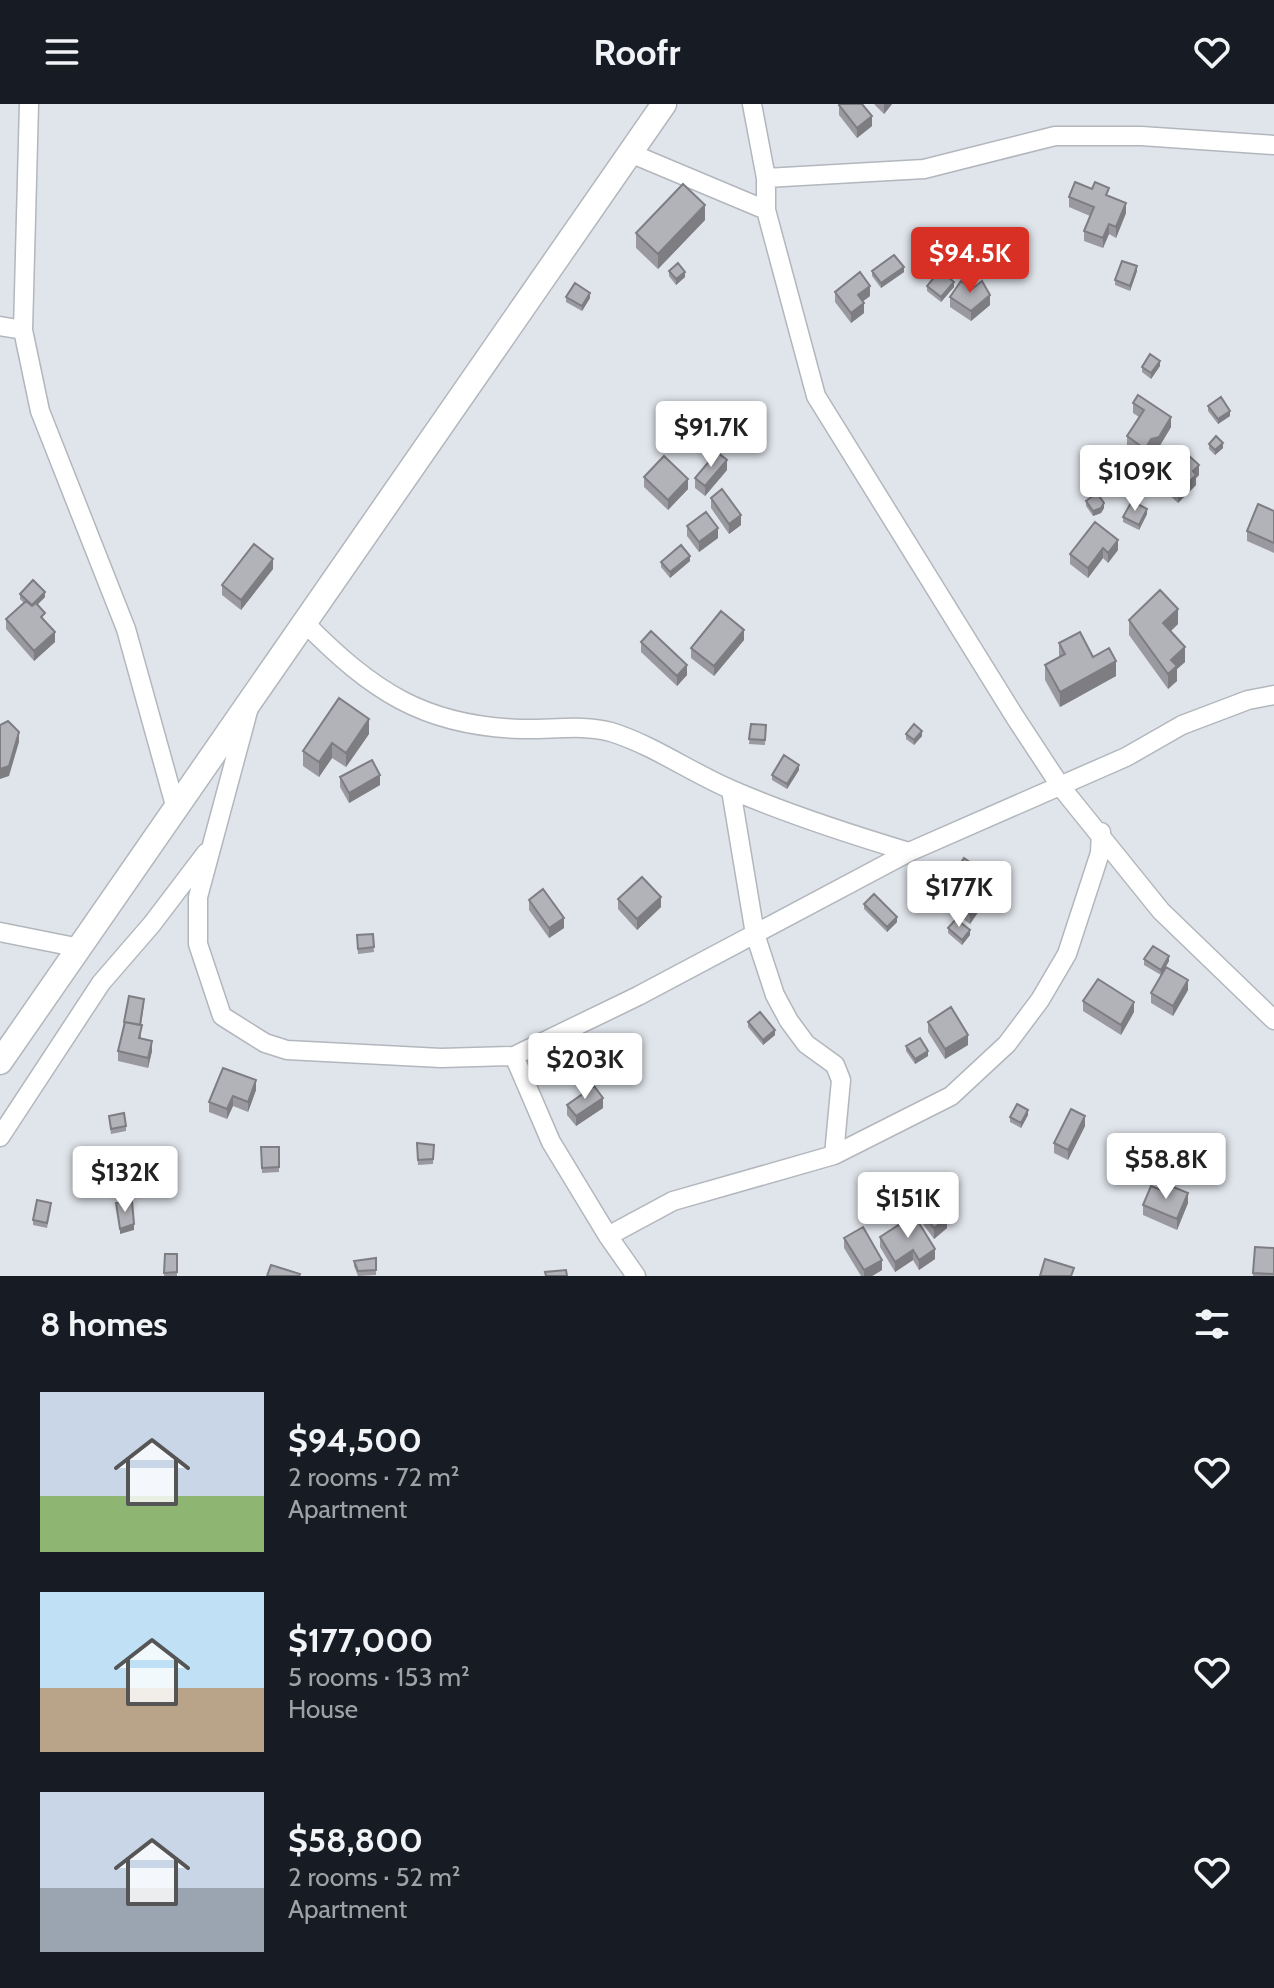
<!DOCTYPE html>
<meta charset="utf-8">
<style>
:root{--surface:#171b24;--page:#242831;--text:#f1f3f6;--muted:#9ea1a6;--accent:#d93025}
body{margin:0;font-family:Cabin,sans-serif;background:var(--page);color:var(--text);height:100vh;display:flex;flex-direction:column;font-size:30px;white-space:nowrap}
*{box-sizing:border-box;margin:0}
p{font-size:26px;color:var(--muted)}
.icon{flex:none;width:44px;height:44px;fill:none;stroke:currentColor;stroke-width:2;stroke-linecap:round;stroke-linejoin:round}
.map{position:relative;height:1172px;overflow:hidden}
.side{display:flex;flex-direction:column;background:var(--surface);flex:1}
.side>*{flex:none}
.price{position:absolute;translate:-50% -68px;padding:0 18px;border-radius:8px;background:#fff;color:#222;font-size:26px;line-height:52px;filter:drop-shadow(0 2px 4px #0008)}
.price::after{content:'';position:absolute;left:50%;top:48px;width:24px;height:18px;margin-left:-12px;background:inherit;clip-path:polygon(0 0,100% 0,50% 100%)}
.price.active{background:var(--accent);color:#fff}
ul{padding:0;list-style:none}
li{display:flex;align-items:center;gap:24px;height:200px;padding:0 40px}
li span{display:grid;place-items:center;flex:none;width:224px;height:160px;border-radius:0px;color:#555}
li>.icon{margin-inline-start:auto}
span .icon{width:96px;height:96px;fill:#fffc;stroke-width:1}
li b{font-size:34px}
h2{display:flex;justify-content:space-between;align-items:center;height:96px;padding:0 40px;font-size:34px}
header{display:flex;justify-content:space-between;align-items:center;height:104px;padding:0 40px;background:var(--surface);font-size:36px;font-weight:700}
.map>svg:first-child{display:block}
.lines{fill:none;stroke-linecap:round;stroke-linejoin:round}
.minor-casing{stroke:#b2b7bd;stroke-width:21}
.tertiary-casing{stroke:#b2b7bd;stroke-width:27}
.minor{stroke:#fff;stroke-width:18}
.tertiary{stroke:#fff;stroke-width:24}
.wall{fill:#99999f}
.shaded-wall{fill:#7d7d82}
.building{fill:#b2b2b9;stroke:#7d7d82;stroke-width:2}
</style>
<header><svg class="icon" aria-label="menu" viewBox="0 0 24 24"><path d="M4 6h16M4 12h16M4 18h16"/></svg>Roofr<svg class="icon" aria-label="heart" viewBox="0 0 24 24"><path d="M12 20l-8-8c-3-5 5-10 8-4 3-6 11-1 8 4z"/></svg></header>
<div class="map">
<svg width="1274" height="1172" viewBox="0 0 1274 1172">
<rect width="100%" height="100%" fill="#e0e5eb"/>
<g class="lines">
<defs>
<path id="minor" d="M 29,0 L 23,226 L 40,307 L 126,525 L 176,705
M 752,0 L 766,74 L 766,106 L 816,292 L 1015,613 L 1061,683 L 1161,807 L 1274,916
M 630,49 L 766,106
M 766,74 L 924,65 L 1055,32 L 1141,32 L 1274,41
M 0,222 L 23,226
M 305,519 C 372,587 424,622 521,625 C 550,626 584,620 611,628 C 653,641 692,669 732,686 C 790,711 849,730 909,748
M 248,607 L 198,793 L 198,840 L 222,912 L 265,939 L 287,946 L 441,954 L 514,952 L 551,1038 L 608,1132
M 731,686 L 755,830 L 775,891 L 789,917 L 806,940 L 835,961 L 841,976 L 834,1051
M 0,828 L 80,844
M 514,952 L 638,892 L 909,748 L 1126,653 L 1182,621 L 1248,596 L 1274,591
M 0,1033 L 101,879 L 152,820 L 206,749
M 636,1172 L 608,1132 L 673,1097 L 834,1051 L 951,992 L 1007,940 L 1040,896 L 1067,850 L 1100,749 L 1101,728"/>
<path id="tertiary" d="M 0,958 L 664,0"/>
</defs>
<use href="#minor" class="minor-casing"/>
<use href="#tertiary" class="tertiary-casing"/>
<use href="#minor" class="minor"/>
<use href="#tertiary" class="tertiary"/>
</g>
<path class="wall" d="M 874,0 L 892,0 L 884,10 Z
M 839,1 L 872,22 L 857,34 L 839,11 Z
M 1109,92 L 1126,109 L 1116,134 L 1109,130 L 1103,144 L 1084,137 L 1084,127 L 1090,112 L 1069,103 L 1069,93 Z
M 705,116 L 658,165 L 636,144 L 636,129 Z
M 935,146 L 954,149 L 943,156 L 935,151 Z
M 669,167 L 685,173 L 676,181 L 669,172 Z
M 872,167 L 904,168 L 881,184 L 872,172 Z
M 1137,167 L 1130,187 L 1115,181 L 1115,176 Z
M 927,182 L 954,183 L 941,198 L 927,187 Z
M 835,188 L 870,192 L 863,197 L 864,209 L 851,219 L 835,198 Z
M 566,193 L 590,194 L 582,207 L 566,198 Z
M 950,193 L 990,201 L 971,217 L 950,203 Z
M 1160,262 L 1151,275 L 1142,268 L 1142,263 Z
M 1133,299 L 1171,323 L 1159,343 L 1151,345 L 1145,355 L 1127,342 L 1127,332 L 1139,313 L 1133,309 Z
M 1208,302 L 1230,312 L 1218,320 L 1208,307 Z
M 1209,340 L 1223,344 L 1215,351 L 1209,345 Z
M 1162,362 L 1199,371 L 1196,374 L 1196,381 L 1178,399 L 1166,388 L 1167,377 L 1162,372 Z
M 727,366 L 705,392 L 695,384 L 695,374 Z
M 644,373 L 688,385 L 668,406 L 644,383 Z
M 711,394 L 741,421 L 729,430 L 711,404 Z
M 1086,397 L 1104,404 L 1101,409 L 1093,412 L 1086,402 Z
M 1274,407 L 1274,449 L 1247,437 L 1247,427 Z
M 1147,410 L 1139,426 L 1123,418 L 1123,413 Z
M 1095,418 L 1118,446 L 1108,459 L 1103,454 L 1088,474 L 1070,460 L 1070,450 Z
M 687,422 L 718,434 L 699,448 L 687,432 Z
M 690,457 L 670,474 L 661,463 L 661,458 Z
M 273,465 L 241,506 L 222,491 L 222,481 Z
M 20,490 L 45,493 L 37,501 L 55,538 L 34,557 L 6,525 L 6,515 L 24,499 L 20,495 Z
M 1129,516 L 1178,520 L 1171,527 L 1185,558 L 1177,565 L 1177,577 L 1168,585 L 1129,531 Z
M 744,536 L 714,572 L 691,554 L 691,544 Z
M 641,538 L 687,571 L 677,582 L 641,548 Z
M 1059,539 L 1093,553 L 1116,572 L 1060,603 L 1045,576 L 1045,561 L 1059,553 Z
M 751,620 L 766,621 L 765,641 L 749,640 Z
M 369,630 L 346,663 L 332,654 L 319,673 L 303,662 L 303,647 Z
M 906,630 L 922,632 L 914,641 L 906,635 Z
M 799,666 L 787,685 L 772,676 L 772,671 Z
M 340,673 L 380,681 L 349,699 L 340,683 Z
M 994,785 L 970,820 L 941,799 L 941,789 Z
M 618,795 L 661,803 L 637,826 L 618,805 Z
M 529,796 L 564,824 L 549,834 L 529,806 Z
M 864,800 L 897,818 L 887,828 L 864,805 Z
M 948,824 L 970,831 L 962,841 L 948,829 Z
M 373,830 L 374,848 L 358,850 L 357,831 Z
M 1144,855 L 1169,857 L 1161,871 L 1144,861 Z
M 1188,886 L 1173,912 L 1151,899 L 1151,889 Z
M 1083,897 L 1134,908 L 1121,931 L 1083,907 Z
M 144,900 L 141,921 L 141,935 L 152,947 L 148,964 L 118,957 L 118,947 L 124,918 Z
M 748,918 L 775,931 L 763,941 L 748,923 Z
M 928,918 L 968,941 L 945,955 L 928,928 Z
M 906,942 L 928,952 L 915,960 L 906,947 Z
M 256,986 L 248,1008 L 233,1002 L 227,1015 L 209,1008 L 209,998 Z
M 567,1001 L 603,1004 L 576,1022 L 567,1011 Z
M 1028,1011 L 1021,1024 L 1010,1018 L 1010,1013 Z
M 109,1012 L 126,1022 L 126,1027 L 111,1030 Z
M 1085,1022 L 1068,1056 L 1054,1049 L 1054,1039 Z
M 417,1039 L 434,1041 L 433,1060 L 418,1061 Z
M 261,1043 L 279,1043 L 279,1068 L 262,1069 Z
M 911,1094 L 947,1124 L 934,1135 L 911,1104 Z
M 1188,1099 L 1177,1126 L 1143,1111 L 1143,1101 Z
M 51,1104 L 47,1124 L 33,1121 L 33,1116 Z
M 880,1133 L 935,1155 L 919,1166 L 913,1156 L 895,1168 L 880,1143 Z
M 844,1134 L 882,1166 L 872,1172 L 861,1172 L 844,1144 Z
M 1255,1143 L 1274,1144 L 1274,1172 L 1253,1172 Z
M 165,1150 L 177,1150 L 177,1172 L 164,1172 Z
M 376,1154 L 376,1171 L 358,1172 L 354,1162 L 354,1157 Z"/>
<path class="shaded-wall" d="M 884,0 L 892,0 L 884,10 Z
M 872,12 L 872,22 L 857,34 L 857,24 Z
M 1126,99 L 1126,109 L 1116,134 L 1116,123 Z
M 705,101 L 705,116 L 658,165 L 658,150 Z
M 1109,120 L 1109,130 L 1103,144 L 1103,134 Z
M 954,144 L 954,149 L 943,156 L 943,151 Z
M 1137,162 L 1137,167 L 1130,187 L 1130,182 Z
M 904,163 L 904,168 L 881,184 L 881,179 Z
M 685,168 L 685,173 L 676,181 L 676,175 Z
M 954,178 L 954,183 L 941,198 L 941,193 Z
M 870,182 L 870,192 L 858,201 L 858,191 Z
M 590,189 L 590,194 L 582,207 L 582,202 Z
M 990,191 L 990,201 L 971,217 L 971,207 Z
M 864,199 L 864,209 L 851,219 L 851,209 Z
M 1160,257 L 1160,262 L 1151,275 L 1151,269 Z
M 1230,307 L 1230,312 L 1218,320 L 1218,315 Z
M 1171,313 L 1171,323 L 1159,343 L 1151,345 L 1145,355 L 1145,345 L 1151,335 Z
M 1223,339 L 1223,344 L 1215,351 L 1215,346 Z
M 727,356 L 727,366 L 705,392 L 705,382 Z
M 1199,361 L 1199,371 L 1196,374 L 1196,381 L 1178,399 L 1178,389 L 1193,367 Z
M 688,375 L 688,385 L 668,406 L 668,396 Z
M 1104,399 L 1104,404 L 1101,409 L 1093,412 L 1093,407 Z
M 1147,405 L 1147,410 L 1139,426 L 1139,421 Z
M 741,411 L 741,421 L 729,430 L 729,420 Z
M 718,424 L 718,434 L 699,448 L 699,438 Z
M 1118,436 L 1118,446 L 1108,459 L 1108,449 Z
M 1103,444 L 1103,454 L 1088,474 L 1088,464 Z
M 690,452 L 690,457 L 670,474 L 670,468 Z
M 273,455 L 273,465 L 241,506 L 241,496 Z
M 45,488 L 45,493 L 32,506 L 32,501 Z
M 1178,505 L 1178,520 L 1163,534 L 1163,519 Z
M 744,526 L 744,536 L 714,572 L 714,562 Z
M 55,528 L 55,538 L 34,557 L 34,547 Z
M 1185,543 L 1185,558 L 1177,565 L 1177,577 L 1168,585 L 1168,570 L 1171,556 Z
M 1116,557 L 1116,572 L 1060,603 L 1060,588 Z
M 687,561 L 687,571 L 677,582 L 677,572 Z
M 369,615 L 369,630 L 346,663 L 346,649 Z
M 922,627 L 922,632 L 914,641 L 914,636 Z
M 19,628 L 19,638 L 9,672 L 0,675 L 0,665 Z
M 332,639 L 332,654 L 319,673 L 319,658 Z
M 799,661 L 799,666 L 787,685 L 787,680 Z
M 380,671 L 380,681 L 349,699 L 349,689 Z
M 994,775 L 994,785 L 970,820 L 970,810 Z
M 661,793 L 661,803 L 637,826 L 637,815 Z
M 897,813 L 897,818 L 887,828 L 887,823 Z
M 564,814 L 564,824 L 549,834 L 549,824 Z
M 970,826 L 970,831 L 962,841 L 962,836 Z
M 1169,852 L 1169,857 L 1161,871 L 1161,866 Z
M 1188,876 L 1188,886 L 1173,912 L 1173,902 Z
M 1134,898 L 1134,908 L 1121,931 L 1121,921 Z
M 775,926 L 775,931 L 763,941 L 763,936 Z
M 968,931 L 968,941 L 945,955 L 945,945 Z
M 152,937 L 152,947 L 148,964 L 148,954 Z
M 928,947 L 928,952 L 915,960 L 915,955 Z
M 256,976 L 256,986 L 248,1008 L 248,998 Z
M 233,992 L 233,1002 L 227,1015 L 227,1005 Z
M 603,994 L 603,1004 L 576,1022 L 576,1012 Z
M 1028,1006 L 1028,1011 L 1021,1024 L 1021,1019 Z
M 1085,1012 L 1085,1022 L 1068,1056 L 1068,1046 Z
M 1188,1089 L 1188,1099 L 1177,1126 L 1177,1115 Z
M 947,1114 L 947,1124 L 934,1135 L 934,1124 Z
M 134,1120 L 134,1126 L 120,1130 L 120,1125 Z
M 935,1145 L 935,1155 L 919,1166 L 919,1156 Z
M 913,1146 L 913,1156 L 895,1168 L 895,1158 Z
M 882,1156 L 882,1166 L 872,1172 L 864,1172 L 864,1166 Z"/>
<path class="building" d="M 840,0 L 862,0 L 872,12 L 857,24 L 839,1 Z
M 1075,78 L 1092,85 L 1095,78 L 1109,84 L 1106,91 L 1126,99 L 1116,123 L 1109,120 L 1103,134 L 1084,127 L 1094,103 L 1069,93 Z
M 683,80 L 705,101 L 658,150 L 636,129 Z
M 944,131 L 952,135 L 954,144 L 943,151 L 935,146 L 937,133 Z
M 894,151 L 904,163 L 881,179 L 872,167 Z
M 1122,157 L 1137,162 L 1130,182 L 1115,176 Z
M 678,159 L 685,168 L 676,175 L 669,167 Z
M 940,166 L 954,178 L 941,193 L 927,182 Z
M 860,168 L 870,182 L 858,191 L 864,199 L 851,209 L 835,188 Z
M 961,177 L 972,185 L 982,177 L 990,191 L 971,207 L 950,193 Z
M 575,179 L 590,189 L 582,202 L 566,193 Z
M 1150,250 L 1160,257 L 1151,269 L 1142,263 Z
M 1138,291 L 1171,313 L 1159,333 L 1151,335 L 1145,345 L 1127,332 L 1144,306 L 1133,299 Z
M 1221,293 L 1230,307 L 1218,315 L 1208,302 Z
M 1216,332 L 1223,339 L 1215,346 L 1209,340 Z
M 717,348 L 727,356 L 705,382 L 695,374 Z
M 1186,349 L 1199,361 L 1193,367 L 1196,371 L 1178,389 L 1166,378 L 1172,372 L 1162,362 L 1172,363 Z
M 664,352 L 688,375 L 668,396 L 644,373 Z
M 722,385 L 741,411 L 729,420 L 711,394 Z
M 1097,389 L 1104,399 L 1101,404 L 1093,407 L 1086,397 Z
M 1132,397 L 1147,405 L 1139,421 L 1123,413 Z
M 1258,400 L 1274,407 L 1274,439 L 1247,427 Z
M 706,408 L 718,424 L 699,438 L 687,422 Z
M 1095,418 L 1118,436 L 1108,449 L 1103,444 L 1088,464 L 1070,450 Z
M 254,440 L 273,455 L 241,496 L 222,481 Z
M 681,441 L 690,452 L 670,468 L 661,458 Z
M 33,476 L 45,488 L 32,501 L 20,490 Z
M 1160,486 L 1178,505 L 1163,519 L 1185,543 L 1171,556 L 1177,562 L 1168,570 L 1129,516 Z
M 26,497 L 32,502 L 36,499 L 45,509 L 41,513 L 55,528 L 34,547 L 6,515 Z
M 721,507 L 744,526 L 714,562 L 691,544 Z
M 651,527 L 687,561 L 677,572 L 641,538 Z
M 1080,528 L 1093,553 L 1109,544 L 1116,557 L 1060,588 L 1045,561 L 1065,550 L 1059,539 Z
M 339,594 L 369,615 L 346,649 L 332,639 L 319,658 L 303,647 Z
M 8,617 L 19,628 L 9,662 L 0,665 L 0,621 Z
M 751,620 L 766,621 L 765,636 L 749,635 Z
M 914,620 L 922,627 L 914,636 L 906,630 Z
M 784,651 L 799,661 L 787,680 L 772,671 Z
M 372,656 L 380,671 L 349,689 L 340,673 Z
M 964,754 L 994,775 L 970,810 L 941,789 Z
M 642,773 L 661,793 L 637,815 L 618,795 Z
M 543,785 L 564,814 L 549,824 L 529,796 Z
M 874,790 L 897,813 L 887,823 L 864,800 Z
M 956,815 L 970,826 L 962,836 L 948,824 Z
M 373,830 L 374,843 L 358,845 L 357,831 Z
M 1153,842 L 1169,852 L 1161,866 L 1144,855 Z
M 1166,863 L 1188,876 L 1173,902 L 1151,889 Z
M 1098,875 L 1134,898 L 1121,921 L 1083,897 Z
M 129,892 L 144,895 L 140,921 L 124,918 Z
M 951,903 L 968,931 L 945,945 L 928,918 Z
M 760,908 L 775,926 L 763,936 L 748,918 Z
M 125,918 L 142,921 L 139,934 L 152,937 L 148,954 L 118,947 Z
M 920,934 L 928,947 L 915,955 L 906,942 Z
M 223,964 L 256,976 L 248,998 L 233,992 L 227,1005 L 209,998 Z
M 594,982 L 603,994 L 576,1012 L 567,1001 Z
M 1017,1000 L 1028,1006 L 1021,1019 L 1010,1013 Z
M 1071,1005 L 1085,1012 L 1068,1046 L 1054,1039 Z
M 124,1009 L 126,1022 L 111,1025 L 109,1012 Z
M 417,1039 L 434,1041 L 433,1055 L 418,1056 Z
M 261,1043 L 279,1043 L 279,1063 L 262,1064 Z
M 1151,1082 L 1168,1089 L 1171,1082 L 1188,1089 L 1177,1115 L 1143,1101 Z
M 925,1084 L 947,1114 L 934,1124 L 911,1094 Z
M 37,1096 L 51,1099 L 47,1119 L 33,1116 Z
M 132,1097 L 134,1120 L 120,1125 L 116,1099 Z
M 914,1111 L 935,1145 L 919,1156 L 913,1146 L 895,1158 L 880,1133 Z
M 863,1123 L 882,1156 L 864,1166 L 844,1134 Z
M 1255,1143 L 1274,1144 L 1274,1170 L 1253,1169 Z
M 165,1150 L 177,1150 L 177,1168 L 164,1169 Z
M 376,1154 L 376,1166 L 358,1167 L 354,1157 Z
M 1045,1155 L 1074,1164 L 1071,1172 L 1040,1172 Z
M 271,1161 L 300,1170 L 299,1172 L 267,1172 Z
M 566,1166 L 567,1172 L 546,1172 L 545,1168 Z"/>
</svg>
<b class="price active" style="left:970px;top:191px">$94.5K</b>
<b class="price" style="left:711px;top:365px">$91.7K</b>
<b class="price" style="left:1135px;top:409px">$109K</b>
<b class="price" style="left:959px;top:825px">$177K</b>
<b class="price" style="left:585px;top:997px">$203K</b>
<b class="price" style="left:1166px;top:1097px">$58.8K</b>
<b class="price" style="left:125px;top:1110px">$132K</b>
<b class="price" style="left:908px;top:1136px">$151K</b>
</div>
<section class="side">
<h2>8 homes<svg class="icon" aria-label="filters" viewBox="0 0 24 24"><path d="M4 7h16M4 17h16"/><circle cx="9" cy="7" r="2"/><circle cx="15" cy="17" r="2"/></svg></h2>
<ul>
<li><span style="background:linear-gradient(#c9d6e8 65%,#8fb573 0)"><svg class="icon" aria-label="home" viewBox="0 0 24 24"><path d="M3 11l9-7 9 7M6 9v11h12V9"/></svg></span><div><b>$94,500</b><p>2 rooms · 72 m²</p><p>Apartment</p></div><svg class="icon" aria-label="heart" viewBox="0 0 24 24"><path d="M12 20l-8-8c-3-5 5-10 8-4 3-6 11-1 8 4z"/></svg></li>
<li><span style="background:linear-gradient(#bfe0f5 60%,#b9a48a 0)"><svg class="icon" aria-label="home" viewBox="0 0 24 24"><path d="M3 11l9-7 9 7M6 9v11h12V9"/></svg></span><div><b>$177,000</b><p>5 rooms · 153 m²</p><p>House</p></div><svg class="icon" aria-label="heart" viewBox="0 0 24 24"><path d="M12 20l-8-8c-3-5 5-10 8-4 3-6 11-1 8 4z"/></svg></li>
<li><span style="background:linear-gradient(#c9d6e8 60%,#9aa5b1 0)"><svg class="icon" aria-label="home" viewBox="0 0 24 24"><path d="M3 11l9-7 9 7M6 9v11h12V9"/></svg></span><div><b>$58,800</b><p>2 rooms · 52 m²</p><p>Apartment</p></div><svg class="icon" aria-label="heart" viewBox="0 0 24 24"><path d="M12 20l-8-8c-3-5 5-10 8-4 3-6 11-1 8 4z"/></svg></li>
</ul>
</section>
